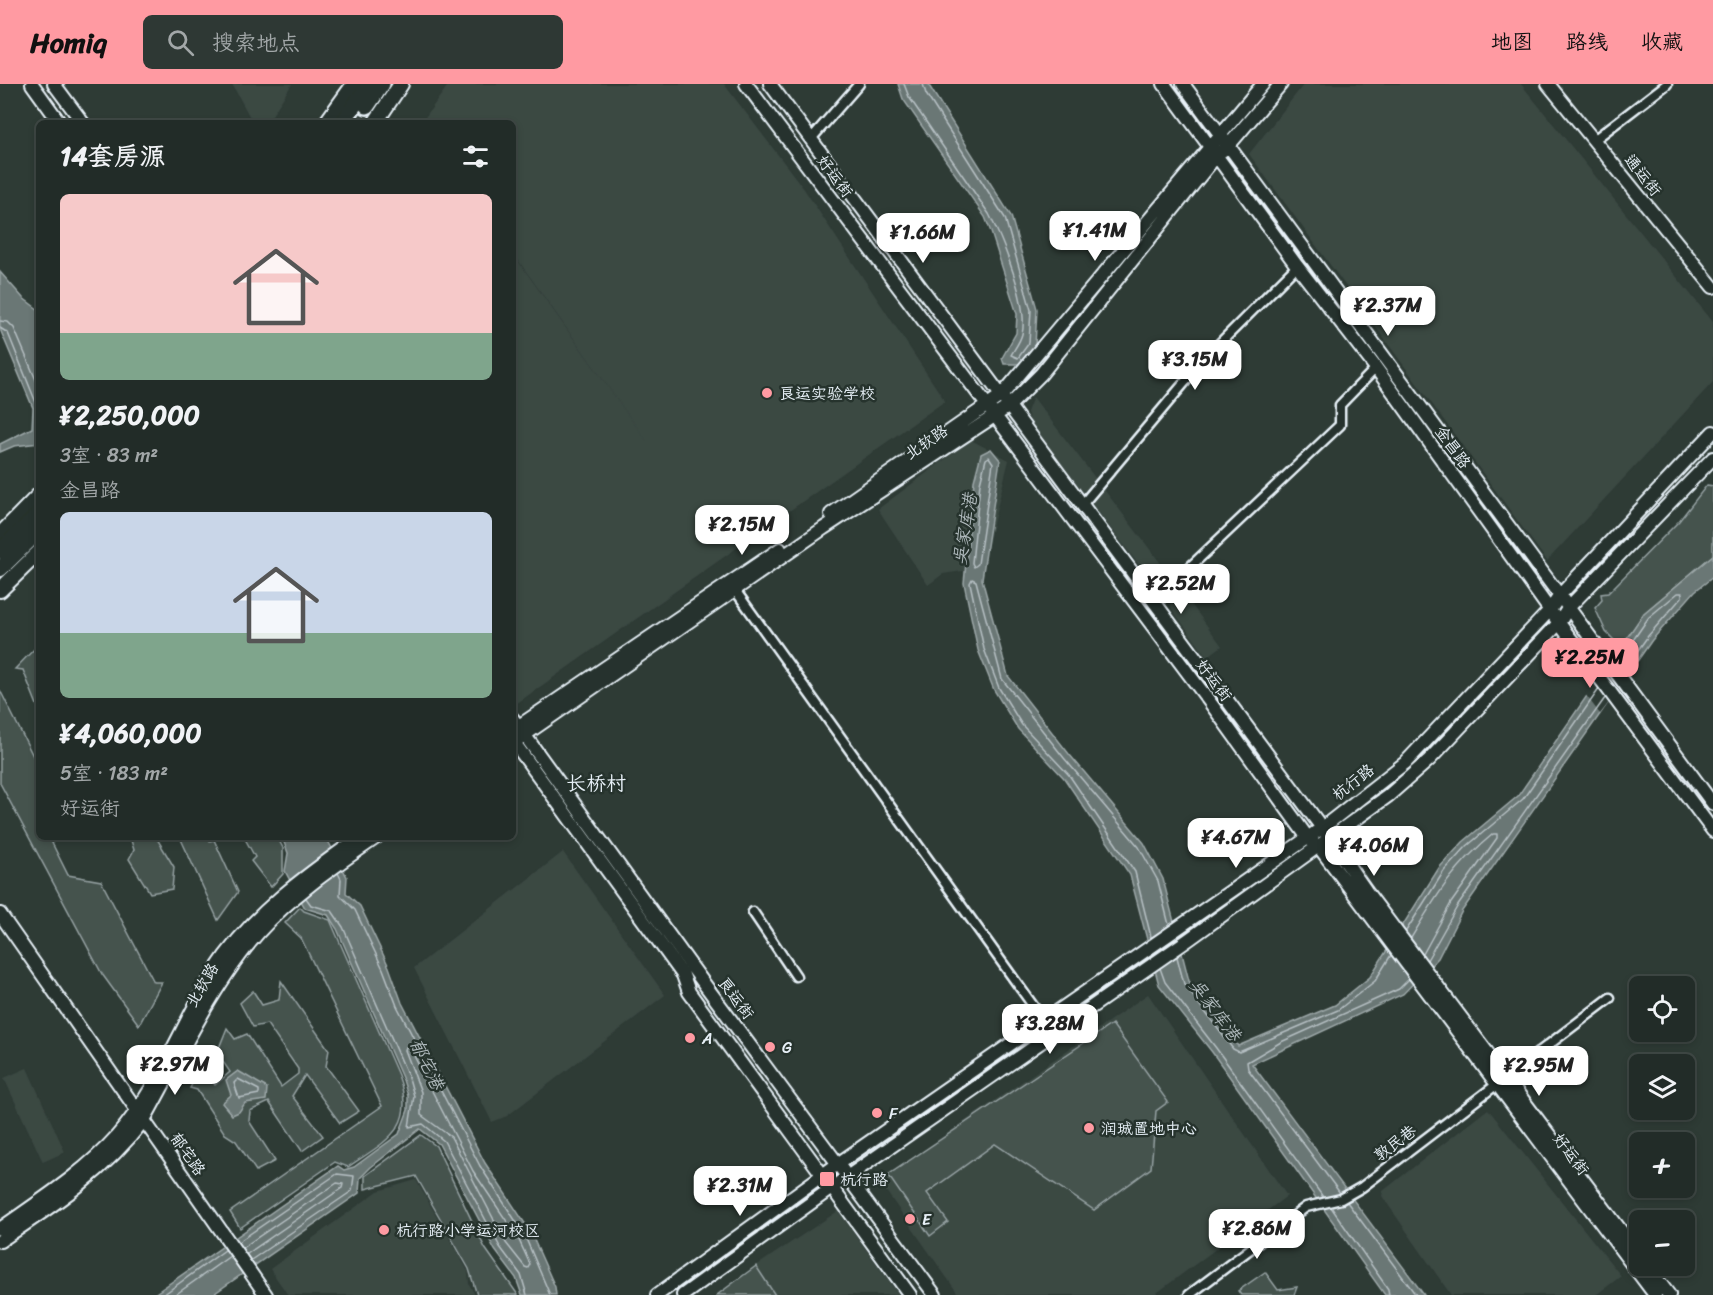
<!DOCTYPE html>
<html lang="zh">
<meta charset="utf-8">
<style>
:root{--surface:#222c28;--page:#2e3834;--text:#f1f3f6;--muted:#a2a7a8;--line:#3f4845;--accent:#ff9aa2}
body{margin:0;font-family:Sriracha,"LXGW WenKai TC",sans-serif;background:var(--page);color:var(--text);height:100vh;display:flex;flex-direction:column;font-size:22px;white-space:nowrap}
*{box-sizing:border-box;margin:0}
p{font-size:20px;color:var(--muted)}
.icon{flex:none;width:33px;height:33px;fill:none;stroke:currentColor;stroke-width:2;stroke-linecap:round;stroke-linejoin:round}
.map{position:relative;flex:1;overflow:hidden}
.side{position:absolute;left:36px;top:36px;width:480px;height:720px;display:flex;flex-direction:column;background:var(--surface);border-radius:9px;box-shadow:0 3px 9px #0003,0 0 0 2px var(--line)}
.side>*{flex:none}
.controls{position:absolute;left:1629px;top:892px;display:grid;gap:12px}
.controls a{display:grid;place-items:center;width:66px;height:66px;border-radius:9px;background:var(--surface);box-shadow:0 3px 9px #0003,0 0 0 2px var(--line);font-size:30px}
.price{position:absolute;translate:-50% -51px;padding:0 14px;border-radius:12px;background:#fff;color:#222;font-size:20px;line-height:39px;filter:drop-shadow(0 2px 3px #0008)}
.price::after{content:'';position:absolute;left:50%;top:36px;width:18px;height:14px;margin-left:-9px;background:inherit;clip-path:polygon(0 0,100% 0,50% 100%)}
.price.active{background:var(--accent);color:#111}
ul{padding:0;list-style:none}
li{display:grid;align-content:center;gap:12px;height:318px;padding:0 24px}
li span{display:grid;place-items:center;height:186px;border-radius:9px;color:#555}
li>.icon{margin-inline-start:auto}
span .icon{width:108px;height:108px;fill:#fffc;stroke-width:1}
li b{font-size:26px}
h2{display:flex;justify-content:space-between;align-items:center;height:72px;padding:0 24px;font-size:26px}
header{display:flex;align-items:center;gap:36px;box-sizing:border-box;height:84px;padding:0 30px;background:var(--accent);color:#111}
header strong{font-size:28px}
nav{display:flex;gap:33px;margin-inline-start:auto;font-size:21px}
.search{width:420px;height:54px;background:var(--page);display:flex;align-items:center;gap:15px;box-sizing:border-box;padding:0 21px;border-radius:9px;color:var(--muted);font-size:22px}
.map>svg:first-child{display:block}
.built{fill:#3b4843}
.green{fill:#45524e;stroke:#96a2a3;stroke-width:1.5}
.water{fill:#6b7775;stroke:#9da8a9;stroke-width:1.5}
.pier{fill:#2e3b35}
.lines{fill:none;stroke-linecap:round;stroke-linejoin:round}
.shore{stroke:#b6c0c4;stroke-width:1.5}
.street-casing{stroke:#e8f1f8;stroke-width:13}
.secondary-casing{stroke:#e8f1f8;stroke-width:16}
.primary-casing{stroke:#e8f1f8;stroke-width:18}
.highway-casing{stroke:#e8f1f8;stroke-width:20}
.street{stroke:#26332d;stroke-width:8}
.secondary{stroke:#26332d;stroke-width:12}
.primary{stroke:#26332d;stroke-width:14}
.highway{stroke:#26332d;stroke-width:15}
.poi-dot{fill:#ff9aa2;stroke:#26332d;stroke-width:2}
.labels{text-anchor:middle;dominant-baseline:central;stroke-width:5;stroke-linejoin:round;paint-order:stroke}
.street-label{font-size:16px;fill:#e8f1f8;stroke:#26332d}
.poi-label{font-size:16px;fill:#e8f1f8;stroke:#26332d;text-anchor:start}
.water-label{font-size:18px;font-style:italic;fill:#b0babd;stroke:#26332d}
.quarter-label{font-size:20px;fill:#e8f1f8;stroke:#26332d}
</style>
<header>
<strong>Homiq</strong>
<div class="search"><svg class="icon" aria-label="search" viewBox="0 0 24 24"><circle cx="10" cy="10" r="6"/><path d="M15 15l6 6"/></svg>搜索地点</div>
<nav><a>地图</a><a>路线</a><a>收藏</a></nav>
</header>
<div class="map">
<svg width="1713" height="1211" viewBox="0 0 1713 1211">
<rect width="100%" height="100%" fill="#2e3b35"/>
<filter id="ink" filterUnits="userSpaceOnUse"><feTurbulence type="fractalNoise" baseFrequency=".0167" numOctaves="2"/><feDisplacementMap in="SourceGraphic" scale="12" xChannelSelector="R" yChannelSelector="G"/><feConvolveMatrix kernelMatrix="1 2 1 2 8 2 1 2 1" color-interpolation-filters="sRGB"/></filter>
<g filter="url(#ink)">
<path class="built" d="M 232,0 L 292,0 L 267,39 L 253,39 Z
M 449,0 L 724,0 L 804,105 L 945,317 L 513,622 L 513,170 L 653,366 L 513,169 L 513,39 L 421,39 Z
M 1304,0 L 1521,0 L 1713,238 L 1713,298 L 1547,477 L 1249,70 Z
M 1033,313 L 1162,481 L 1147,487 L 1142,485 L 1031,341 L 1027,328 Z
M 971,356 L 1009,376 L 982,484 L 943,490 L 928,501 L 878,425 Z
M 1180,505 L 1222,562 L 1207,573 L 1172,525 L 1170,518 Z
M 563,768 L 665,911 L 507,1032 L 492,1038 L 414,884 Z
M 1148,910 L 1287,1112 L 1154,1211 L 959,1211 L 879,1097 Z
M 27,984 L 65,1068 L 43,1078 L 4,994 Z
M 1488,1025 L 1621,1192 L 1596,1211 L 1451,1211 L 1382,1112 L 1383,1107 Z
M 416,1096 L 468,1187 L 469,1200 L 475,1211 L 288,1211 L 270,1185 L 378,1107 Z
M 838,1127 L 899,1211 L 775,1211 L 756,1182 Z"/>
<path class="green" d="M 1707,401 L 1713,402 L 1713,471 L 1644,529 L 1621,563 L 1606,548 L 1595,524 L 1602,516 L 1601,510 L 1608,509 L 1679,437 Z
M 39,560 L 39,626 L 23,586 L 15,585 Z
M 0,606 L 39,684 L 39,753 L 55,753 L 52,759 L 68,791 L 101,797 L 154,898 L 162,898 L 139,941 L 102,890 L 0,699 Z
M 130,753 L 156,753 L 174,783 L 172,805 L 150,809 L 129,775 L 134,766 Z
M 180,753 L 208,753 L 210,757 L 214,756 L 238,808 L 218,836 Z
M 244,753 L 277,753 L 283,764 L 283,790 L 271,803 L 251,777 L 255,773 Z
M 300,823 L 304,827 L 330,836 L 398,991 C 418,1044 386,1057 348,1083 L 335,1078 L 240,1144 L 230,1128 L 382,1022 L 301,854 L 285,839 Z
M 281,897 L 329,966 L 326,982 L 359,1027 L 340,1039 L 305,991 L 292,1012 L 323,1052 L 302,1067 L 269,1018 L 250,1027 L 249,1037 L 275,1077 L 256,1087 L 236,1057 L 225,1050 L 197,1006 L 190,1004 L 201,983 L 215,1001 L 230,988 L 217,969 L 227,944 L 235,955 L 247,950 L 281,1003 L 298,990 L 298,985 L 267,940 L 253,943 L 240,919 L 253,907 L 262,921 L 279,916 Z
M 1112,940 L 1168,1018 L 1156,1027 L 1151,1084 L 1094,1126 L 995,1060 L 927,1109 L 948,1138 L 930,1152 L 888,1091 Z
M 421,1051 L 436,1062 L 485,1164 L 518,1211 L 477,1211 L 469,1185 L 416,1092 L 365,1105 L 365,1092 Z
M 756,1182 L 775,1211 L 717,1211 Z
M 1265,1188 L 1278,1206 L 1297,1203 L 1294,1211 L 1241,1211 L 1238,1207 Z"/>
<path class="water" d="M 898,0 L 928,0 L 1011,132 L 1037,225 L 1035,262 L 1022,280 L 1004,280 L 1002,274 L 1016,249 L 1017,230 L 991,148 L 985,133 L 903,15 Z
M 0,188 L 23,214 L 39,226 L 39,359 L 14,362 L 0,368 L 0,360 L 32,344 L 33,324 L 0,245 Z
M 991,365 L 1000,376 L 982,495 L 1008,592 L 1069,670 L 1144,759 L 1163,795 L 1189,897 L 1238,962 L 1335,921 L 1370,893 L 1439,784 L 1463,758 L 1518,712 L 1644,529 L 1713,471 L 1713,493 L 1695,507 L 1652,556 L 1462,827 L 1438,874 L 1403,910 L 1252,980 L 1424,1211 L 1385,1211 L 1212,968 L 1159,901 L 1130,791 L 1064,694 L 1018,645 L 994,606 L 978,566 L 964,499 L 974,397 L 981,370 Z
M 282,753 L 315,753 L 328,757 L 347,793 L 346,809 L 360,822 L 389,883 L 402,919 L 485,1079 L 530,1147 L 555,1203 L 556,1211 L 522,1211 L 516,1194 L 495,1166 L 439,1060 L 420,1045 L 371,1083 L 360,1094 L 359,1109 L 212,1211 L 153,1211 L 338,1082 L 344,1086 L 354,1083 L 399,1050 L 408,1026 L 408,1012 L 403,996 L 337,845 L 328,831 L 305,824 L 285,787 L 288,769 Z
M 238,987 L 267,1004 L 266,1016 L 245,1019 L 239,1028 L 232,1031 L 222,1019 L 231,1011 L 226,996 Z"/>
<path class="pier" d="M 1622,557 L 1639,580 L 1600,630 L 1585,610 Z"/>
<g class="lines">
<path class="shore" d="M 904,0 L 909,13 L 989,130 C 1003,157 1029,221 1022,250 C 1020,258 1015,264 1011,271 L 1018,274 L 1029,259 L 1031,226 L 1005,134 L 926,10 L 923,0
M 0,237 L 8,238 L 14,244 L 39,303
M 0,244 L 8,249 L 39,326
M 989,373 L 993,379 L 978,480 L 974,483 L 972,479 L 980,399 L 986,375 Z
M 1618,578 L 1649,533 L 1678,509 L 1682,509 L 1682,513 L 1648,552 L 1624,586
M 338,789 L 341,795 L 340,811 L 355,826 L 383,885 L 397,922 L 480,1082 L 524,1150 L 550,1211
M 306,814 L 311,821 L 332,827 L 343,843 L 409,994 L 414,1012 L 409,1043 L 423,1040 L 444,1057 L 500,1163 L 521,1191 L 527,1211
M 1406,847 L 1444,787 L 1467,762 L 1523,715 L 1599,605
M 1151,853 L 1135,788 L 1069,691 L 1022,641 L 999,604 L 984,565 L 970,499 L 972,495 L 976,497 L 1002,595 L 1064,674 L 1139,763 L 1158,797 L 1169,841
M 1411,854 C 1437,811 1453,783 1493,750 L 1497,750 L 1497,754 L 1451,819 L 1423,870
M 1177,873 L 1184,900 L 1233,965 L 1239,968 L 1338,926 L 1375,897 L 1391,871
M 1427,876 L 1457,823 L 1605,614
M 1160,884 L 1165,898 L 1216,964 L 1323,1113
M 406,963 L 410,964 L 473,1087 L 518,1154 L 530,1180 L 528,1184 L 525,1183 L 506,1159 L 451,1053 L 421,1031 L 421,1008 L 405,966 Z
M 238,995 L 259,1006 L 259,1010 L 239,1014 L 234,999 Z
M 1340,1109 L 1248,985 L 1247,978 L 1281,958 L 1399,905 L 1409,895
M 1347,1118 L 1416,1211
M 1331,1123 L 1388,1205 L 1389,1211
M 238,1158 L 337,1090 L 354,1092 L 352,1107 L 251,1176
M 242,1164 L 337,1099 L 343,1100 L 342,1104 L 247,1170
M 163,1211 L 225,1166
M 175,1211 L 230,1172"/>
<defs>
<path id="street" d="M 811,55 L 859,0
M 1594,56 L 1667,0
M 1081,422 L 1206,273 L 1297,182
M 735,506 L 1044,937
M 1153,518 L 1340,341 L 1340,321 L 1376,284
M 753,828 L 796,892
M 1189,1211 L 1306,1123 L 1341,1115 L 1362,1103 L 1610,914"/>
<path id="secondary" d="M 32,0 L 60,39
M 54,0 L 83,39
M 746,0 L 1209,617 L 1308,754 L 1319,763 L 1655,1211
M 770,0 L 1322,744 L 1366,807 L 1640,1172
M 1164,0 L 1297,182 L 1376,284 L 1559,539 L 1713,747
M 1183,0 L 1713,720
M 1548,0 L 1713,203
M 831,430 L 1002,311 L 1263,0
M 513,635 L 705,901 L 935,1211
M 513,646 L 780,465
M 513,657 L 683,891 L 689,908 L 910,1211
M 513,659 L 824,444 L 1008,323 L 1041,290 L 1216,72 L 1229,61 L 1281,0
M 0,830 L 266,1211
M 0,1145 C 41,1116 84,1089 117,1052 C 158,1006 182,940 214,888 C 251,830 305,792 360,753
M 0,1157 C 55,1120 102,1090 144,1036 C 177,977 214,898 259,848 C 293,810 335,782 377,753
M 1647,1182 L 1669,1211
M 657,1211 L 839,1079 L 1322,744 L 1405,679 L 1550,526 L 1561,510 L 1713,348
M 683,1211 L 840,1098 L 1188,856 L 1388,712 L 1429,676 L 1559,539 L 1569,523 L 1713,374"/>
<path id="primary" d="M 326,39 L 354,0
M 375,39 L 401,0
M 0,451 L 39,411
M 0,506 L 39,468"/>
<path id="highway" d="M 367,22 L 382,0
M 342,39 L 369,0
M 0,467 L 39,429
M 0,485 L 39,447"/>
</defs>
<use href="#street" class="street-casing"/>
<use href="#secondary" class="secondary-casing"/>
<use href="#primary" class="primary-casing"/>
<use href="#highway" class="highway-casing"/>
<use href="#street" class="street"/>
<use href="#secondary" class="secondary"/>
<use href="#primary" class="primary"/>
<use href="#highway" class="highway"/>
</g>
</g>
<g class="poi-dot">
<circle cx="767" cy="309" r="6"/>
<circle cx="690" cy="954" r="6"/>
<circle cx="770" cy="963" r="6"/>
<circle cx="877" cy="1029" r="6"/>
<circle cx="1089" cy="1044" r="6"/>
<rect x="819" y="1087" width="16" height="16" rx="3"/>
<circle cx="910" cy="1135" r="6"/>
<circle cx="384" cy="1146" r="6"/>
</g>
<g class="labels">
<g class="street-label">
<text transform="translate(1643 91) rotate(51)">通运街</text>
<text transform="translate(835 92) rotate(53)">好运街</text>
<text transform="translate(926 358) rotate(-34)">北软路</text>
<text transform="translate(1453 363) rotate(54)">金昌路</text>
<text transform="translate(1214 596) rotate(53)">好运街</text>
<text transform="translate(1353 698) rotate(-38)">杭行路</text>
<text transform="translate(202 901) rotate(-60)">北软路</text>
<text transform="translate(736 914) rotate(53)">良运街</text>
<text transform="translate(1395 1059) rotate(-37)">敦民巷</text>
<text transform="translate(188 1070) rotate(55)">郁宅路</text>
<text transform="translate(1571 1070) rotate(53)">好运街</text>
</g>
<g class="poi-label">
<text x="779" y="309">良运实验学校</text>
<text x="702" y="954">A</text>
<text x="782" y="963">G</text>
<text x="889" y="1029">F</text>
<text x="1101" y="1044">润珹置地中心</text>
<text x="840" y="1095">杭行路</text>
<text x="922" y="1135">E</text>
<text x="396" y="1146">杭行路小学运河校区</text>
</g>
<g class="water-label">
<text transform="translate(965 445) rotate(-81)">吴家库港</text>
<text transform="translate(1215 926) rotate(53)">吴家库港</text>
<text transform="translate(427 980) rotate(64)">郁宅港</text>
</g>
<g class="quarter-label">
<text x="596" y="699">长桥村</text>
</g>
</g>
</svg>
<div class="controls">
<a><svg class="icon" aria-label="locate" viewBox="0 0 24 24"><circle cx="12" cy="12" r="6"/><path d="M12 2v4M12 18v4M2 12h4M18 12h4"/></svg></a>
<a><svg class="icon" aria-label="layers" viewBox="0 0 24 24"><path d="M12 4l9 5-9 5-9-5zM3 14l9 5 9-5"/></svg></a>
<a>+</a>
<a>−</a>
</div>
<b class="price" style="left:1095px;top:178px">¥1.41M</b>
<b class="price" style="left:923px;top:180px">¥1.66M</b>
<b class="price" style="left:1388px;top:253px">¥2.37M</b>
<b class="price" style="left:1195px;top:307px">¥3.15M</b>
<b class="price" style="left:742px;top:472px">¥2.15M</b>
<b class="price" style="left:1181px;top:531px">¥2.52M</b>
<b class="price active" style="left:1590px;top:605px">¥2.25M</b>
<b class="price" style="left:1236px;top:785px">¥4.67M</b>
<b class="price" style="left:1374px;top:793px">¥4.06M</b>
<b class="price" style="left:1050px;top:971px">¥3.28M</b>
<b class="price" style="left:175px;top:1012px">¥2.97M</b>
<b class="price" style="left:1539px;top:1013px">¥2.95M</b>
<b class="price" style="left:740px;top:1133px">¥2.31M</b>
<b class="price" style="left:1257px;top:1176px">¥2.86M</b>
<section class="side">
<h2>14套房源<svg class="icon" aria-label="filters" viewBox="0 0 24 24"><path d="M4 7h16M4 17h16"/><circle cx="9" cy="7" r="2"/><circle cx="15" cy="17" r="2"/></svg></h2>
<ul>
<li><span style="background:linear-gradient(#f6c9c9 75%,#7fa58c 0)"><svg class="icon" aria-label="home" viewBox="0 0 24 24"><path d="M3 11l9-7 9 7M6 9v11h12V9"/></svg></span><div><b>¥2,250,000</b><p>3室 · 83 m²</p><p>金昌路</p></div></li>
<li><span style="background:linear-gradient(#c9d6e8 65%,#7fa58c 0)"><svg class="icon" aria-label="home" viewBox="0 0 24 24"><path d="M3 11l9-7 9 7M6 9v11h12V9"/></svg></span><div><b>¥4,060,000</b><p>5室 · 183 m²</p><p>好运街</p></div></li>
</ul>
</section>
</div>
